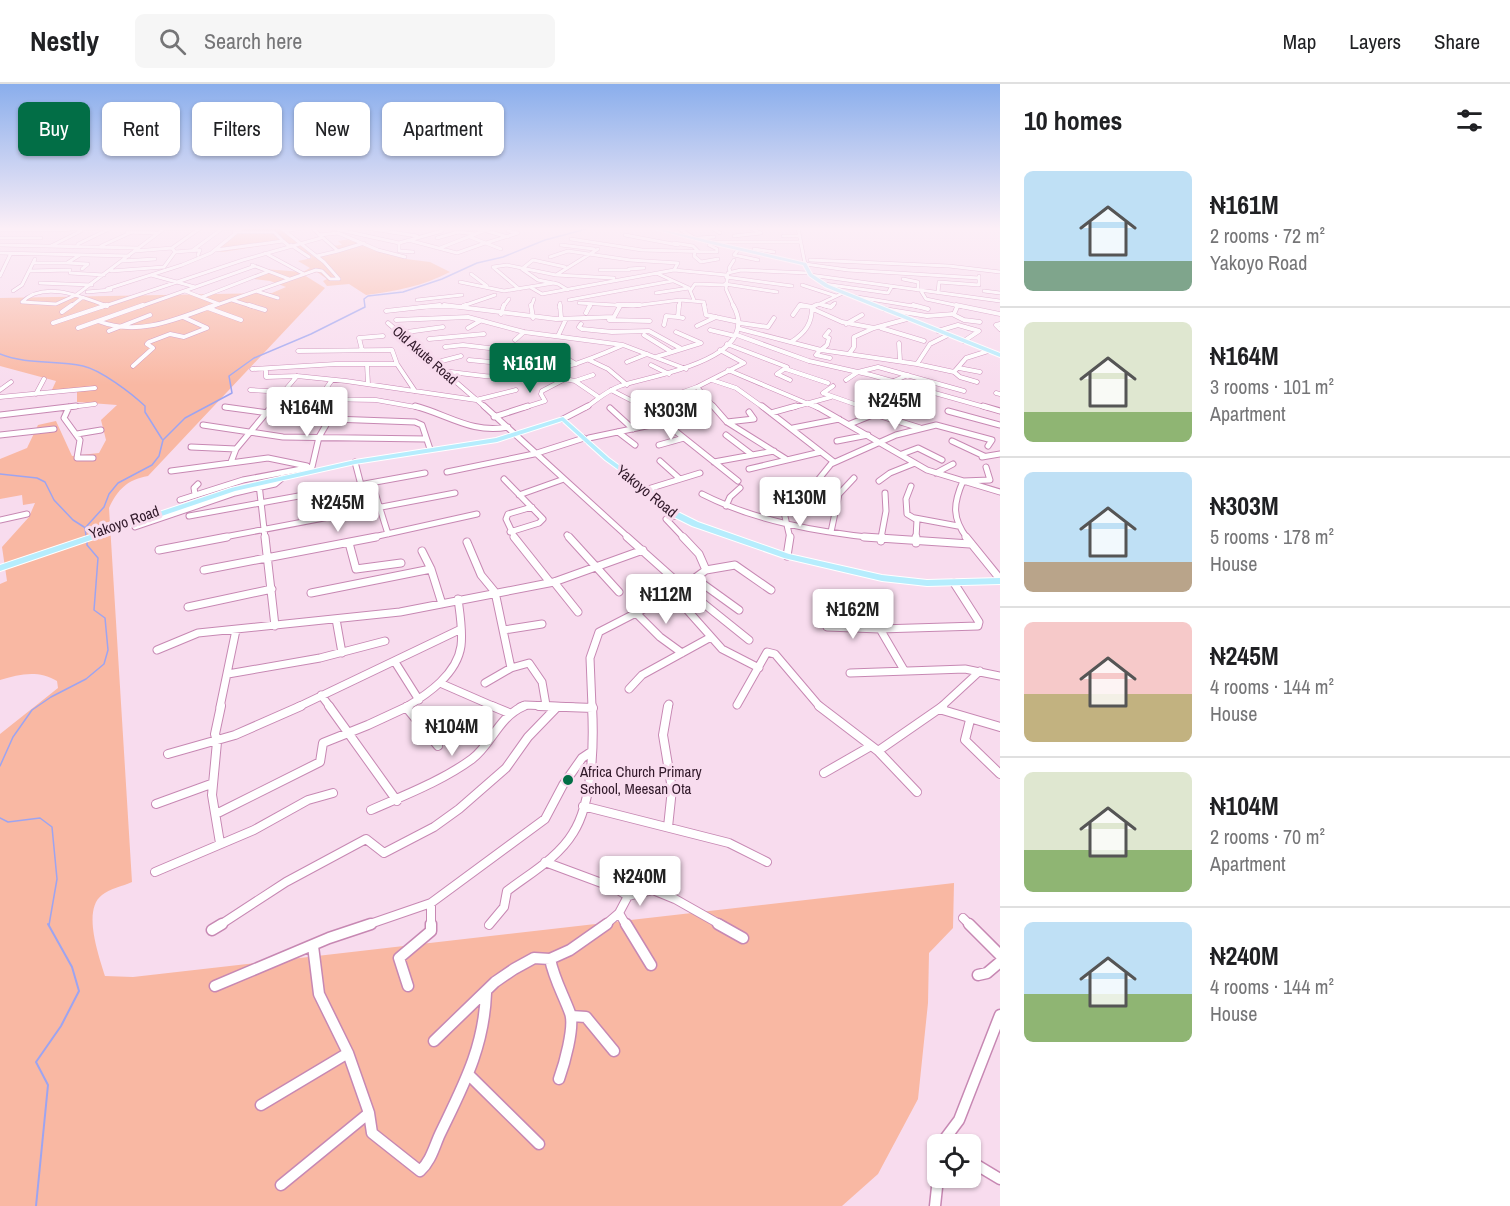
<!DOCTYPE html>
<meta charset="utf-8">
<style>
:root{--surface:#fff;--page:#f6f6f6;--text:#202124;--muted:#757577;--line:#e0e0e0;--accent:#026e46}
body{margin:0;font-family:"Archivo Narrow",sans-serif;background:var(--page);color:var(--text);height:100vh;display:flex;flex-direction:column;font-size:22px;white-space:nowrap}
*{box-sizing:border-box;margin:0}
p{font-size:20px;color:var(--muted)}
.icon{flex:none;width:33px;height:33px;fill:none;stroke:currentColor;stroke-width:2;stroke-linecap:round;stroke-linejoin:round}
.map{position:relative;flex:1;overflow:hidden}
.details{display:flex;flex-direction:column;background:var(--surface);width:510px}
.details>*{flex:none}
.top-card{position:absolute;left:18px;top:18px;width:570px;height:54px;display:flex;gap:12px}
.controls{position:absolute;left:927px;top:1050px;display:grid;gap:12px}
.controls a{display:grid;place-items:center;width:54px;height:54px;border-radius:9px;background:var(--surface);box-shadow:0 2px 4px #0004;font-size:30px}
.price{position:absolute;translate:-50% -51px;padding:0 14px;border-radius:6px;background:#fff;color:#222;font-size:20px;line-height:39px;filter:drop-shadow(0 2px 3px #0008)}
.price::after{content:'';position:absolute;left:50%;top:36px;width:18px;height:14px;margin-left:-9px;background:inherit;clip-path:polygon(0 0,100% 0,50% 100%)}
.price.current{background:var(--accent);color:#fff}
ul{padding:0;list-style:none}
li{display:flex;align-items:center;gap:18px;height:150px;padding:0 24px}
li+li{border-top:2px solid var(--line)}
li span{display:grid;place-items:center;flex:none;width:168px;height:120px;border-radius:9px;color:#555}
li>.icon{margin-inline-start:auto}
span .icon{width:72px;height:72px;fill:#fffc;stroke-width:1}
li b{font-size:26px}
h2{display:flex;justify-content:space-between;align-items:center;height:72px;padding:0 24px;font-size:26px}
.tag{padding:0 21px;border-radius:9px;background:var(--surface);box-shadow:0 2px 4px #0004;font-size:21px;line-height:54px}
.tag.current{background:var(--accent);color:#fff}
header{display:flex;align-items:center;gap:36px;box-sizing:border-box;height:84px;padding:0 30px;background:var(--surface);border-bottom:2px solid var(--line)}
header strong{font-size:28px}
nav{display:flex;gap:33px;margin-inline-start:auto;font-size:21px}
.search{width:420px;height:54px;background:var(--page);display:flex;align-items:center;gap:15px;box-sizing:border-box;padding:0 21px;border-radius:9px;color:var(--muted);font-size:22px}
main{display:flex;flex:1;min-height:0}
.map>svg:first-child{display:block}
.green{fill:#f9b8a3}
.lines{fill:none;stroke-linecap:round;stroke-linejoin:round}
.stream-far1{stroke:#9da4f1;stroke-width:1.5}
.stream{stroke:#9da4f1;stroke-width:2}
.minor-far5-casing{stroke:#c788b3;stroke-width:4}
.minor-far4-casing{stroke:#c788b3;stroke-width:5}
.minor-far3-casing{stroke:#c788b3;stroke-width:7}
.minor-far2-casing{stroke:#c788b3;stroke-width:9}
.minor-far1-casing{stroke:#c788b3;stroke-width:10}
.minor-casing{stroke:#c788b3;stroke-width:13}
.major-casing{stroke:#fff;stroke-width:2}
.minor-far5{stroke:#fff;stroke-width:3}
.minor-far4{stroke:#fff;stroke-width:4}
.minor-far3{stroke:#fff;stroke-width:5}
.minor-far2{stroke:#fff;stroke-width:7}
.minor-far1{stroke:#fff;stroke-width:8}
.minor{stroke:#fff;stroke-width:10}
.major{fill:#b6edfd;fill-rule:evenodd}
.poi-dot{fill:#026e46;stroke:#f8dcee;stroke-width:2}
.labels{text-anchor:middle;dominant-baseline:central;stroke-width:6;stroke-linejoin:round;paint-order:stroke}
.far-street-label{font-size:14px;fill:#301829;stroke:#f8dcee}
.street-label{font-size:15px;fill:#301829;stroke:#f8dcee}
.poi-label{font-size:15px;fill:#301829;stroke:#f8dcee;text-anchor:start}
</style>
<header>
<strong>Nestly</strong>
<div class="search"><svg class="icon" aria-label="search" viewBox="0 0 24 24"><circle cx="10" cy="10" r="6"/><path d="M15 15l6 6"/></svg>Search here</div>
<nav><a>Map</a><a>Layers</a><a>Share</a></nav>
</header>
<main>
<div class="map">
<svg width="1000" height="1122" viewBox="0 0 1000 1122">
<rect width="100%" height="100%" fill="#f8dcee"/>
<path class="green" d="M 243,144 L 279,144 L 314,173 L 337,168 L 331,162 L 342,161 L 338,157 L 350,155 L 406,175 L 430,178 L 450,188 C 423,202 396,207 366,211 L 349,200 L 327,202 L 323,197 L 327,195 L 317,188 L 304,191 L 325,204 L 148,392 C 127,396 118,405 109,424 L 132,798 C 123,802 109,805 102,811 C 82,826 99,872 105,892 L 133,893 L 954,799 L 953,844 L 929,869 L 928,919 L 918,1015 L 878,1090 L 842,1122 L 0,1122 L 0,650 L 58,604 L 57,597 C 38,586 20,590 0,596 L 0,500 L 7,497 L 2,463 L 29,433 L 35,419 L 23,421 L 22,411 L 0,415 L 0,375 L 27,364 L 38,341 L 56,337 L 72,372 L 99,369 L 106,356 L 101,336 L 117,321 L 77,318 L 77,307 L 51,308 L 56,297 L 0,282 L 0,214 L 272,209 L 286,203 L 270,197 L 254,195 L 268,189 L 263,185 L 303,188 L 310,184 L 298,177 L 312,174 L 285,158 L 223,168 L 216,167 L 227,155 Z"/>
<g class="lines">
<path class="stream-far1" d="M 0,270 C 27,281 55,276 83,282 C 101,286 131,309 145,322 L 145,328 L 162,355
M 0,390 L 37,394 L 45,398 L 54,416 L 73,436 L 84,443
M 86,452 L 85,444 L 104,423 L 109,410 L 118,399 L 152,381 L 159,372 L 163,356 L 185,334 L 232,309 L 229,292 L 254,274 L 311,250 L 365,223 L 364,215 L 368,212 L 403,208 L 442,195 L 477,179 L 503,173 L 545,156 L 590,144
M 0,682 L 13,653 L 32,626 L 51,613 L 86,595 L 104,580 L 108,566 L 105,534 L 94,526 L 98,474 L 87,461 L 87,457
M 0,734 L 8,738 L 40,734 L 52,743 L 57,795 L 49,841"/>
<path class="stream" d="M 36,1122 L 48,1001 L 36,978 L 61,942 L 79,907 L 72,883 L 48,840"/>
<defs>
<path id="minor-far5" d="M 209,144 L 239,145
M 281,144 L 324,178 L 339,195
M 312,144 L 338,167 L 317,172
M 331,144 L 399,159 L 442,147
M 366,144 L 417,152
M 406,144 L 422,144
M 466,144 L 486,146
M 678,144 L 696,155
M 712,144 L 720,149
M 798,144 L 805,180 L 848,186 L 979,194
M 164,145 L 201,144
M 0,146 L 55,146 L 56,144
M 55,146 L 97,144
M 284,147 L 302,144
M 487,147 L 508,153
M 127,148 L 158,149
M 234,148 L 274,148 L 283,157
M 319,151 L 338,149 L 378,166 L 405,173
M 625,151 L 678,161
M 734,152 L 761,149 L 750,144
M 783,152 L 800,152
M 470,153 L 501,165
M 0,154 L 41,154
M 437,154 L 458,148 L 476,150
M 698,154 L 714,153
M 571,155 L 642,166 L 717,168 L 717,165 L 709,161 L 711,159
M 408,156 L 457,169 L 485,159
M 707,158 L 801,158
M 399,159 L 399,167 L 413,168
M 486,159 L 518,149 L 508,147
M 674,159 L 693,162 L 699,168
M 0,161 L 138,164
M 291,161 L 309,173
M 561,161 L 594,165
M 51,162 L 81,147
M 101,162 L 132,148
M 77,163 L 78,160 L 111,144
M 172,164 L 199,145
M 440,164 L 486,146
M 754,165 L 774,168
M 193,166 L 223,144
M 216,166 L 283,157 L 289,162
M 738,166 L 734,171 L 758,176
M 135,167 L 172,164 L 175,168 L 200,166 L 198,171
M 338,167 L 364,159
M 695,168 L 694,172 L 701,178 L 718,175
M 0,169 L 129,172
M 265,169 L 304,190
M 550,173 L 568,167 L 630,176 L 678,179 L 674,186
M 810,176 L 949,182 L 1000,188
M 122,177 L 155,175
M 33,179 L 67,179 L 80,171
M 67,179 L 88,180 L 82,185
M 252,181 L 289,195
M 523,184 L 533,176 L 565,183
M 522,185 L 538,196 L 558,200 L 568,206
M 629,185 L 644,184
M 600,186 L 629,186
M 30,187 L 70,186
M 111,187 L 164,183 L 175,168
M 730,188 L 729,184 L 734,176
M 70,189 L 104,191
M 656,189 L 689,204 L 694,216
M 471,190 L 487,202
M 151,191 L 195,203
M 556,191 L 598,165
M 810,191 L 1000,217
M 0,192 L 11,169
M 726,193 L 792,202
M 903,195 L 918,198 L 918,206
M 460,198 L 504,207 L 554,199
M 40,199 L 92,201
M 725,200 L 777,208
M 824,200 L 888,209 L 892,202
M 802,201 L 836,212
M 530,203 L 542,210 L 674,186 L 726,191
M 107,205 L 182,181 L 211,169 L 242,144
M 519,205 L 493,183 L 507,181 L 556,191 L 614,194
M 691,206 L 695,200 L 725,201
M 13,207 L 22,201 L 35,175
M 185,207 L 219,220
M 256,207 L 278,214
M 921,207 L 926,215 L 964,223
M 984,207 L 1000,209
M 87,208 L 111,206
M 656,209 L 689,204
M 938,209 L 939,198 L 979,201 L 979,192
M 851,212 L 919,223
M 202,213 L 267,188
M 232,216 L 254,223
M 417,216 L 462,211
M 569,216 L 672,197
M 22,218 L 56,220 L 76,211 L 165,144
M 22,218 C 44,196 82,213 107,222
M 579,219 L 633,222 L 680,216 L 704,218 L 705,223
M 818,220 L 829,223
M 463,222 L 495,211
M 70,223 L 83,213
M 102,223 L 243,176 L 321,154
M 139,223 L 255,182
M 211,223 L 316,186 L 322,187 L 330,195 L 339,195
M 419,223 L 463,223
M 503,223 L 509,215
M 531,223 L 534,215
M 559,223 L 560,219
M 590,223 L 591,220
M 679,223 L 680,216
M 734,223 L 726,205 L 728,189 L 741,186 L 808,189
M 799,223 L 810,223
M 813,223 L 843,209
M 831,223 L 835,219"/>
<path id="minor-far4" d="M 105,221 L 107,222
M 249,221 L 265,226
M 444,221 L 556,235 L 614,233 L 620,222
M 531,221 L 533,234
M 560,221 L 561,234
M 617,221 L 640,221
M 679,221 L 678,233 L 683,234
M 704,221 L 706,231 L 739,238
M 801,221 L 812,223
M 823,221 L 831,223 L 833,221
M 913,221 L 928,225
M 956,221 L 1000,230
M 463,222 L 466,221
M 208,224 L 241,236
M 813,225 L 842,238 L 874,244 L 907,235
M 884,225 L 927,232 L 954,230 L 957,223
M 386,227 L 440,221
M 62,228 L 72,221
M 586,229 L 590,221
M 501,230 L 504,221
M 952,230 L 964,236 L 980,238
M 793,231 L 800,221
M 396,236 L 468,233 L 524,248 L 623,261 L 686,285
M 609,236 L 650,237
M 98,237 C 139,253 176,235 215,221
M 53,239 L 107,221
M 388,239 L 486,324
M 740,239 L 768,243 L 774,234
M 581,240 L 579,243 L 582,245 L 612,248 L 649,247 L 680,264
M 846,240 L 862,231
M 1000,240 L 996,241 L 1000,245
M 664,241 L 666,232 L 678,233
M 697,242 L 716,233
M 78,244 L 143,221
M 468,244 L 480,237
M 881,244 L 924,257
M 740,245 L 821,266 L 917,280 L 954,288
M 710,246 L 735,252
M 109,247 L 150,231
M 938,247 L 958,241 L 979,247 L 964,257
M 400,249 L 443,243
M 644,251 L 670,267
M 737,251 L 809,277 L 871,291 L 988,324
M 558,252 L 566,235
M 429,255 L 484,250
M 515,256 L 524,248
M 791,258 C 805,249 812,240 812,223 L 816,221
M 899,259 L 900,277
M 727,260 L 787,283 L 777,290
M 445,263 L 463,261 L 564,273 L 576,280
M 362,266 L 359,254 L 383,252
M 820,266 L 816,271 L 830,274
M 821,266 L 827,261 L 829,254 L 825,252 L 829,247
M 298,267 L 392,266 L 397,280
M 849,270 L 854,263 L 854,253 L 874,244
M 656,273 L 701,259 L 676,248
M 469,276 L 522,281 L 529,292
M 589,276 L 608,285 L 627,301
M 627,278 L 647,270
M 434,279 L 461,272
M 367,280 L 368,300
M 917,280 L 930,260 L 948,251
M 651,281 L 669,290
M 133,282 L 153,264 L 147,260 L 149,258 L 170,250 L 184,253 L 207,244 L 183,233
M 959,284 L 980,288
M 252,285 L 336,280 L 397,280 L 415,307
M 786,285 L 828,299
M 728,286 L 818,324
M 266,287 L 266,293 L 297,292 L 346,297 L 476,316 L 516,306
M 443,287 C 463,289 483,293 503,293 C 545,293 585,278 623,261
M 539,290 L 575,297 L 597,312
M 777,290 L 790,296
M 712,296 L 736,304 L 764,324
M 846,296 L 858,288 L 878,283 L 964,307
M 575,297 L 593,291
M 977,298 L 960,293 L 954,288 L 966,274 L 988,267
M 833,302 L 823,309 L 860,322 L 884,301 L 908,291
M 697,303 L 715,324
M 0,306 L 11,298
M 250,306 L 284,308
M 611,306 L 646,324
M 996,309 L 1000,310
M 36,310 L 44,295
M 0,313 L 95,304
M 662,314 L 674,324
M 317,315 L 376,316 L 421,324
M 644,322 L 697,303 L 744,279 L 720,266
M 225,323 L 230,324
M 63,324 L 95,320
M 270,324 L 297,292
M 312,324 L 332,296
M 523,324 L 545,317 L 541,310 L 542,307 L 565,295
M 585,324 C 597,316 606,307 620,302 C 652,291 764,276 733,221
M 791,324 L 831,313
M 875,324 L 885,313
M 917,324 L 931,310"/>
<path id="minor-far3" d="M 415,322 C 449,331 472,350 508,343
M 484,322 L 629,454
M 644,322 L 738,397
M 672,322 L 685,333
M 713,322 L 727,338 L 786,375
M 762,322 L 834,378
M 816,322 L 927,386 L 1000,408
M 983,322 L 1000,327
M 69,323 L 64,334 L 80,356 L 77,374 L 93,374
M 225,323 L 305,334 L 415,338 L 422,341 L 430,365
M 610,324 L 633,345
M 917,324 L 919,322
M 948,327 L 1000,341
M 771,329 L 796,322
M 875,330 L 872,327 L 876,322
M 0,331 L 76,322
M 494,333 L 528,322
M 305,334 L 313,322
M 563,335 L 588,322
M 727,338 L 754,335 L 749,328
M 850,340 L 875,330 L 920,344
M 203,341 L 283,353 L 426,355
M 793,344 L 839,335
M 618,348 L 635,361
M 77,350 L 101,346
M 0,351 L 54,345
M 726,351 L 751,370
M 588,357 L 589,354 L 665,338
M 837,357 L 868,351
M 952,357 L 984,372
M 659,361 L 684,354
M 191,363 L 236,365
M 902,370 L 918,364 L 942,376
M 982,373 L 1000,370
M 660,377 L 680,395
M 231,378 L 236,365 L 272,322
M 355,378 L 361,401
M 714,378 L 774,367
M 749,385 L 821,368
M 171,387 L 268,374 L 307,382
M 447,388 L 534,370 L 584,354
M 936,389 L 953,380
M 504,395 L 543,435 L 539,439 L 510,448
M 879,397 L 890,389 L 915,379
M 372,399 L 388,450
M 259,400 L 265,454
M 911,402 L 906,415 L 907,430 L 917,436 L 916,454
M 648,405 L 700,389
M 195,410 L 194,404 L 198,400
M 702,410 C 755,437 817,448 876,454
M 519,411 L 564,395
M 180,416 L 243,396 L 312,383 L 319,353 L 330,334
M 726,422 L 730,413 L 740,404
M 189,432 L 425,389
M 675,432 L 666,435 L 684,454
M 915,434 L 958,442
M 0,436 L 27,430
M 135,443 L 235,409 L 275,400 L 282,394
M 831,448 L 839,410 L 854,394
M 567,451 L 570,454
M 219,454 L 455,409
M 369,454 L 477,430
M 515,454 L 506,435 L 508,430 L 532,423
M 790,454 L 779,407 L 818,396 L 831,380 L 896,351 L 936,341 L 992,356 L 988,362
M 881,454 L 886,427 L 885,409
M 967,454 C 952,434 953,420 963,397 L 990,396 L 986,383"/>
<path id="minor-far2" d="M 265,453 L 275,542
M 514,453 L 549,497
M 569,453 L 619,508
M 627,453 L 683,503 L 749,556
M 683,453 L 699,470 L 706,486
M 864,453 L 970,460
M 966,453 L 1000,495
M 881,457 L 882,453
M 467,458 L 481,491 L 495,508 L 511,584
M 349,459 L 356,485 L 401,479
M 916,459 L 916,453
M 159,466 L 227,453
M 422,467 L 431,485 L 442,520
M 787,472 L 790,453
M 204,486 L 376,453
M 696,495 L 739,526
M 554,498 L 578,528
M 311,509 L 431,485
M 673,510 L 722,565 L 759,584
M 188,523 L 272,505
M 636,529 L 660,553 L 682,569
M 336,535 L 342,569
M 827,543 L 880,545 L 978,542 L 979,538 L 954,499
M 880,545 L 904,586
M 504,546 L 542,540
M 157,566 L 198,549 L 400,528 L 554,498 L 643,466
M 395,578 L 419,616
M 850,589 L 965,585 L 1000,592
M 228,590 L 320,574 L 385,557
M 440,599 L 495,623
M 485,599 L 511,584 L 529,579 L 542,598 L 546,621
M 629,605 L 642,591 L 711,553
M 321,611 L 330,623
M 737,621 L 767,568 L 775,570 L 820,623
M 220,623 L 236,546
M 298,623 L 459,546
M 406,623 C 428,610 457,590 461,562 C 463,547 460,530 458,515
M 520,623 L 525,621 L 573,623
M 592,623 L 590,574 L 599,548 L 673,510 L 706,486 L 735,481 L 771,506
M 668,623 L 669,620
M 941,623 L 980,587"/>
<path id="minor-far1" d="M 329,622 L 397,717
M 492,622 L 509,629
M 539,622 L 593,624
M 819,622 L 878,667 L 917,708
M 406,623 L 438,662
M 939,625 L 1000,643
M 970,636 L 965,656 L 1000,690
M 878,667 L 943,622
M 168,670 L 235,651 L 301,622
M 824,689 L 871,662
M 156,720 L 211,700
M 583,722 L 729,759 L 767,778
M 371,726 C 405,711 442,697 472,675 C 492,660 498,633 524,622
M 216,730 L 320,678 L 323,659 L 368,641 L 409,622
M 668,743 L 672,705 L 663,651 L 668,622
M 220,759 L 212,711 L 217,658 L 215,650 L 221,622
M 545,778 L 615,804 L 628,812 L 653,806 L 675,815 L 721,841
M 155,788 L 254,746 L 308,716 L 333,709
M 431,819 L 431,841
M 619,829 L 626,841
M 963,834 L 970,841
M 220,841 L 286,798 L 366,755 L 384,769 L 434,743 L 459,725 L 506,684 L 528,653 L 557,623
M 367,841 L 431,819 L 545,735 L 563,701 L 582,674 L 591,668
M 489,841 L 504,823 L 507,807 C 529,790 558,774 573,749 C 593,718 594,658 592,622
M 605,841 L 619,829 L 628,812"/>
<path id="minor" d="M 626,840 L 651,881
M 718,840 L 743,854
M 969,840 L 1000,871
M 212,846 L 222,840
M 313,862 L 319,910 L 348,969 L 369,1029 L 372,1049 L 420,1087 C 431,1077 434,1063 440,1050 C 463,1002 484,964 486,909
M 550,875 C 554,895 563,910 570,929 C 575,943 564,981 559,995
M 978,891 L 987,889 L 1000,878
M 215,902 L 329,854 L 371,840
M 408,902 L 399,874 L 431,847 L 431,840
M 571,932 L 586,933 L 614,967
M 434,957 L 495,898 L 514,885 L 534,874 L 550,875 L 570,866 L 607,840
M 470,992 L 539,1060
M 261,1021 L 348,969
M 941,1060 L 959,1036 L 1000,931
M 970,1077 L 1000,1095
M 281,1101 L 369,1029
M 935,1122 L 938,1094"/>
<path id="major" d="M 650,144 L 655,144 L 806,179 L 812,190 L 829,201 L 1000,269 L 1000,273 L 825,203 L 809,192 L 803,181 L 711,160 Z
M 563,333 L 609,374 L 650,404 L 668,423 L 698,438 L 789,470 L 882,491 L 927,496 L 1000,494 L 1000,500 L 927,502 L 882,497 L 784,474 L 692,442 L 662,427 L 646,406 L 605,376 L 562,337 L 497,358 L 355,380 L 235,407 L 0,487 L 0,481 L 231,404 L 355,376 L 496,354 Z"/>
</defs>
<use href="#minor-far5" class="minor-far5-casing"/>
<use href="#minor-far4" class="minor-far4-casing"/>
<use href="#minor-far3" class="minor-far3-casing"/>
<use href="#minor-far2" class="minor-far2-casing"/>
<use href="#minor-far1" class="minor-far1-casing"/>
<use href="#minor" class="minor-casing"/>
<use href="#major" class="major-casing"/>
<use href="#minor-far5" class="minor-far5"/>
<use href="#minor-far4" class="minor-far4"/>
<use href="#minor-far3" class="minor-far3"/>
<use href="#minor-far2" class="minor-far2"/>
<use href="#minor-far1" class="minor-far1"/>
<use href="#minor" class="minor"/>
<use href="#major" class="major"/>
</g>
<linearGradient id="sky" x2="0" y2="1"><stop stop-color="#8aaeec"/><stop offset="0.48" stop-color="#fceff7"/><stop offset="1" stop-color="#fceff7" stop-opacity="0"/></linearGradient>
<rect width="1000" height="301" fill="url(#sky)"/>
<circle class="poi-dot" cx="568" cy="696" r="6"/>
<g class="labels">
<g class="far-street-label">
<text transform="translate(425 271) rotate(41)">Old Akute Road</text>
</g>
<g class="street-label">
<text transform="translate(647 407) rotate(39)">Yakoyo Road</text>
<text transform="translate(124 438) rotate(-19)">Yakoyo Road</text>
</g>
<g class="poi-label">
<text x="580" y="687">Africa Church Primary<tspan x="580" dy="17">School, Meesan Ota</tspan></text>
</g>
</g>
</svg>
<div class="controls">
<a><svg class="icon" aria-label="locate" viewBox="0 0 24 24"><circle cx="12" cy="12" r="6"/><path d="M12 2v4M12 18v4M2 12h4M18 12h4"/></svg></a>
</div>
<b class="price current" style="left:530px;top:310px">₦161M</b>
<b class="price" style="left:895px;top:347px">₦245M</b>
<b class="price" style="left:307px;top:354px">₦164M</b>
<b class="price" style="left:671px;top:357px">₦303M</b>
<b class="price" style="left:800px;top:444px">₦130M</b>
<b class="price" style="left:338px;top:449px">₦245M</b>
<b class="price" style="left:666px;top:541px">₦112M</b>
<b class="price" style="left:853px;top:556px">₦162M</b>
<b class="price" style="left:452px;top:673px">₦104M</b>
<b class="price" style="left:640px;top:823px">₦240M</b>
<div class="top-card">
<a class="tag current">Buy</a>
<a class="tag">Rent</a>
<a class="tag">Filters</a>
<a class="tag">New</a>
<a class="tag">Apartment</a>
</div>
</div>
<section class="details">
<h2>10 homes<svg class="icon" aria-label="filters" viewBox="0 0 24 24"><path d="M4 7h16M4 17h16"/><circle cx="9" cy="7" r="2"/><circle cx="15" cy="17" r="2"/></svg></h2>
<ul>
<li><span style="background:linear-gradient(#bfe0f5 75%,#7fa58c 0)"><svg class="icon" aria-label="home" viewBox="0 0 24 24"><path d="M3 11l9-7 9 7M6 9v11h12V9"/></svg></span><div><b>₦161M</b><p>2 rooms · 72 m²</p><p>Yakoyo Road</p></div></li>
<li><span style="background:linear-gradient(#dfe7d0 75%,#8fb573 0)"><svg class="icon" aria-label="home" viewBox="0 0 24 24"><path d="M3 11l9-7 9 7M6 9v11h12V9"/></svg></span><div><b>₦164M</b><p>3 rooms · 101 m²</p><p>Apartment</p></div></li>
<li><span style="background:linear-gradient(#bfe0f5 75%,#b9a48a 0)"><svg class="icon" aria-label="home" viewBox="0 0 24 24"><path d="M3 11l9-7 9 7M6 9v11h12V9"/></svg></span><div><b>₦303M</b><p>5 rooms · 178 m²</p><p>House</p></div></li>
<li><span style="background:linear-gradient(#f6c9c9 60%,#c2b280 0)"><svg class="icon" aria-label="home" viewBox="0 0 24 24"><path d="M3 11l9-7 9 7M6 9v11h12V9"/></svg></span><div><b>₦245M</b><p>4 rooms · 144 m²</p><p>House</p></div></li>
<li><span style="background:linear-gradient(#dfe7d0 65%,#8fb573 0)"><svg class="icon" aria-label="home" viewBox="0 0 24 24"><path d="M3 11l9-7 9 7M6 9v11h12V9"/></svg></span><div><b>₦104M</b><p>2 rooms · 70 m²</p><p>Apartment</p></div></li>
<li><span style="background:linear-gradient(#bfe0f5 60%,#8fb573 0)"><svg class="icon" aria-label="home" viewBox="0 0 24 24"><path d="M3 11l9-7 9 7M6 9v11h12V9"/></svg></span><div><b>₦240M</b><p>4 rooms · 144 m²</p><p>House</p></div></li>
</ul>
</section>
</main>
